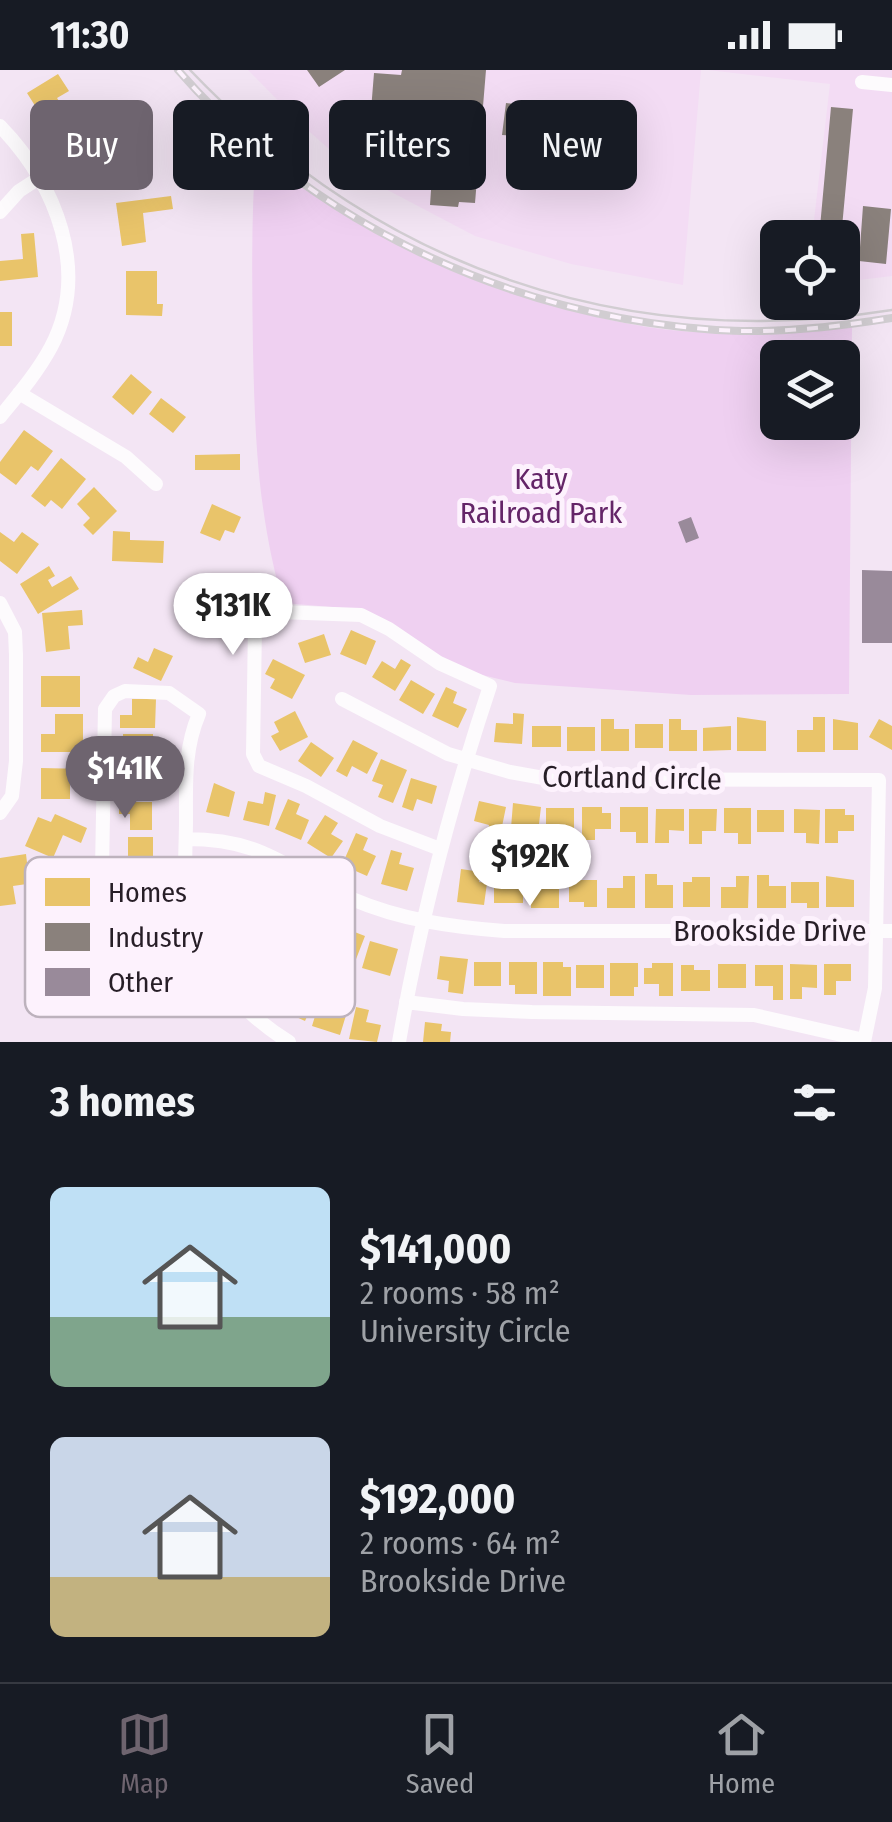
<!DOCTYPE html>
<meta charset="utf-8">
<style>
:root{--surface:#171b24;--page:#20242c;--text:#f1f3f6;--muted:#9ea1a6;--line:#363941;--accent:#6e646f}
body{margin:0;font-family:"Fira Sans Condensed",sans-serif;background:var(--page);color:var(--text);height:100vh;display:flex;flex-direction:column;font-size:38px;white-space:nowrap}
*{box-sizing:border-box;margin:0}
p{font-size:32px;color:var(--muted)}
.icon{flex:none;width:55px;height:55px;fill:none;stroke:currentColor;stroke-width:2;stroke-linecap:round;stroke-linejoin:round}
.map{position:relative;height:972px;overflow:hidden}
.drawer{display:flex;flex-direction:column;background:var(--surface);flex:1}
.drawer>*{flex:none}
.top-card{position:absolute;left:30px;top:30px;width:832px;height:90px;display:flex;gap:20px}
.buttons{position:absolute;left:760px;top:150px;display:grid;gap:20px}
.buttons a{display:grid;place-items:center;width:100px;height:100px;border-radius:15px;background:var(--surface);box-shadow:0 10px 40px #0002;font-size:50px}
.price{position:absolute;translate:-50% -85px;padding:0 22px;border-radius:35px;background:#fff;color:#222;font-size:32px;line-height:65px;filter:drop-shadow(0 2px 5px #0008)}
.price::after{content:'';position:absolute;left:50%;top:60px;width:30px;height:22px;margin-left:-15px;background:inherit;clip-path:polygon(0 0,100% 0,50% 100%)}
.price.active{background:var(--accent);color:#fff}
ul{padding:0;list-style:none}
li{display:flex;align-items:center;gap:30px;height:250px;padding:0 50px}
li span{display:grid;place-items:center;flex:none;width:280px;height:200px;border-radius:15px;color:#555}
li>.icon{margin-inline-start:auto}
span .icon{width:120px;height:120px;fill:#fffc;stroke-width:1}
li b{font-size:42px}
h2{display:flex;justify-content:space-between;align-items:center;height:120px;padding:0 50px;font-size:42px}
.chip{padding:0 35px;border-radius:15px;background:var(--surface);box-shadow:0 10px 40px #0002;font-size:35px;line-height:90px}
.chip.active{background:var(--accent);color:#fff}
.status{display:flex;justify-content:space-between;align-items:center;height:70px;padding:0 50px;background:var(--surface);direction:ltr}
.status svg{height:28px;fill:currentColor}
.menu{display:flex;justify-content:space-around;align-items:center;height:140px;border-top:2px solid var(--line);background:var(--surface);font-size:28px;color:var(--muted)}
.menu a{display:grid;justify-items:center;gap:5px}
.menu .active{color:var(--accent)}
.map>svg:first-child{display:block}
.built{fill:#f3dcf4}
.green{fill:#efd0f1;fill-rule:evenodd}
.homes{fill:#e9c46a}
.industry{fill:#8a817c}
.building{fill:#998a9a}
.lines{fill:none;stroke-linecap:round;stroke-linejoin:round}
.street{stroke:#fdfbfd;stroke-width:14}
.tram{stroke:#d1cdd1;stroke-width:2.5}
.rail-casing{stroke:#d1cdd1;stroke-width:8}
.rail{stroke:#fdf2fd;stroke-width:4;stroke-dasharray:11;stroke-linecap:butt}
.labels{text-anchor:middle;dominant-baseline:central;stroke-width:10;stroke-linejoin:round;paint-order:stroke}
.park-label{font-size:30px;fill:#642568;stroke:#fdf2fd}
.street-label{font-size:30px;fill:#271e27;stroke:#fdf2fd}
.key{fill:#fdf2fd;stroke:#bdb2bd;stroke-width:2.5}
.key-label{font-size:28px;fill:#271e27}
</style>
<div class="status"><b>11:30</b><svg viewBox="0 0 49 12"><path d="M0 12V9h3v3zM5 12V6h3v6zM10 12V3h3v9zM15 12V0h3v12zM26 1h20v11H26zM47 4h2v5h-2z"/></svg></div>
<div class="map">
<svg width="892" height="972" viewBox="0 0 892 972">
<rect width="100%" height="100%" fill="#f3e5f4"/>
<path class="built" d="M 248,0 L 701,0 L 683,215 L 571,194 L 475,166 L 357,104 L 302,55 Z
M 708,0 L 892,0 L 892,206 L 843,212 L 842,168 L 812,167 L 830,14 Z"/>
<path class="green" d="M 256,80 C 370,169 503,233 647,257 C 715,268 784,261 852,257 L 849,624 L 691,625 L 515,613 L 474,603 L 440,589 L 356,539 L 283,533 C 258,444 255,371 253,280 C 252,213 251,147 256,80 ZM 778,288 L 842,288 L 842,352 L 778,352 Z"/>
<path class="homes" d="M 58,4 L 69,21 L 57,28 L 71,50 L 59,57 L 51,45 L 44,50 L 27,23 Z
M 97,56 L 115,96 L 89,108 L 71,68 Z
M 171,126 L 173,139 L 143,143 L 146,172 L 122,176 L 116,133 Z
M 34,163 L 38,207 L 0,211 L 0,191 L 23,189 L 21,164 Z
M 126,201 L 157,201 L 157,234 L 163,234 L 162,246 L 126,245 Z
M 0,242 L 12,242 L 12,276 L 0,276 Z
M 131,304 L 152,322 L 133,345 L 112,327 Z
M 161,328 L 186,347 L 173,363 L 149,344 Z
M 24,360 L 53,381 L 38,401 L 31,396 L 16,415 L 0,403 L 0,392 Z
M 240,384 L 240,400 L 195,400 L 195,385 Z
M 61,388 L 86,409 L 62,439 L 51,430 L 45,437 L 31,426 Z
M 94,417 L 117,441 L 93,465 L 83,455 L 90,448 L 77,434 Z
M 212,434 L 241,447 L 234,463 L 225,460 L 220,471 L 200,463 Z
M 113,461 L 130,462 L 130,470 L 164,471 L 163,493 L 112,491 Z
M 0,462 L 14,472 L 22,462 L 39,474 L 17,504 L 0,491 Z
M 49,496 L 55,506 L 48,510 L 52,517 L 71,506 L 79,519 L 38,544 L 20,514 Z
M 82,540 L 83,555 L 68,556 L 70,579 L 46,582 L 42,543 Z
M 351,560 L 376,571 L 366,595 L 340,584 Z
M 324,564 L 331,585 L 305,593 L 298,573 Z
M 154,578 L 173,586 L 161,611 L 133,598 L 138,587 L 148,592 Z
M 273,589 L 305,605 L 292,629 L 270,618 L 275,609 L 265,604 Z
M 401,589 L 411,595 L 395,621 L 372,607 L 382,591 L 395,599 Z
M 41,606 L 80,606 L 80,637 L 41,637 Z
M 411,610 L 435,624 L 423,644 L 399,630 Z
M 446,617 L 457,622 L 453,633 L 467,639 L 458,658 L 432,646 Z
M 132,629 L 156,629 L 155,658 L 120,658 L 120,645 L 132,645 Z
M 295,641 L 308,667 L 280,681 L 271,666 L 279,662 L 274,652 Z
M 513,643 L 524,644 L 522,674 L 494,672 L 496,653 L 513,654 Z
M 55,644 L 83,644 L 83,682 L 41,682 L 41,664 L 55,664 Z
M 737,647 L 766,651 L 766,681 L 737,681 Z
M 813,647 L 825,647 L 825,682 L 797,682 L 797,660 L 813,660 Z
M 601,649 L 614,649 L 614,659 L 629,659 L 629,681 L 601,681 Z
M 669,649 L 681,649 L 681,660 L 697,660 L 697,681 L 669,681 Z
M 833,649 L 858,653 L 858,680 L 833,680 Z
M 879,649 L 892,656 L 892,680 L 869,667 Z
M 635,654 L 663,654 L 663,678 L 635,678 Z
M 532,656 L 561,656 L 561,677 L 532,677 Z
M 731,656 L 731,680 L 703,681 L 703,658 Z
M 567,657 L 595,657 L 595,681 L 567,681 Z
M 123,664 L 153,664 L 153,691 L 135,691 L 135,676 L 123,676 Z
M 353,670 L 378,683 L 367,704 L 352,696 L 347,707 L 336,701 Z
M 311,672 L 334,688 L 321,707 L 298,691 Z
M 381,689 L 407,700 L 393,733 L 378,727 L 383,715 L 372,711 Z
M 41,698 L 86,699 L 86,712 L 70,712 L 70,729 L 41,729 Z
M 128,698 L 155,698 L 150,726 L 128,726 Z
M 411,708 L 437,716 L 432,734 L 417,729 L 413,741 L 402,737 Z
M 214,713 L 235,722 L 229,747 L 206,742 Z
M 265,722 L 276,725 L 269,756 L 243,750 L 248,731 L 263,734 Z
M 288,729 L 300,734 L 296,744 L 309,750 L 301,770 L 275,759 Z
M 479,731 L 506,737 L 499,771 L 487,768 L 489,755 L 474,751 Z
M 119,732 L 152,732 L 152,760 L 130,760 L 130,744 L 119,744 Z
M 513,733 L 541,737 L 537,771 L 524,770 L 526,759 L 511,758 Z
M 582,737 L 602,737 L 602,743 L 611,743 L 611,759 L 595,759 L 595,770 L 582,770 Z
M 620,737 L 648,737 L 648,773 L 636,773 L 636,762 L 620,762 Z
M 546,738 L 574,738 L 574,764 L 546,764 Z
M 724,738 L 751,738 L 751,774 L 738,774 L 738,763 L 724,763 Z
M 656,739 L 684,739 L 684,761 L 669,760 L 669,773 L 655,773 Z
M 689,739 L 717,739 L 716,761 L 702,761 L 702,774 L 689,774 Z
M 794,739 L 820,740 L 819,774 L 806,773 L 806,763 L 794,763 Z
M 825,739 L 845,739 L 845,745 L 854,745 L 854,761 L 838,761 L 838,773 L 825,773 Z
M 757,740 L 784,740 L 784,762 L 757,762 Z
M 55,744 L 87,758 L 81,773 L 63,765 L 53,788 L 25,776 L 38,747 L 51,752 Z
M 325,745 L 338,753 L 331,764 L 343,771 L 331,788 L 307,773 Z
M 356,763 L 368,768 L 363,780 L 376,786 L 367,806 L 342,795 Z
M 128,767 L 153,767 L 153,794 L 128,794 Z
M 391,780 L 402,783 L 399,794 L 414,798 L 407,821 L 381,814 Z
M 26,784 L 28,801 L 39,799 L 41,812 L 13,816 L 16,834 L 0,836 L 0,788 Z
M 461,799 L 481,802 L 479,812 L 487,813 L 484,835 L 457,832 Z
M 546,803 L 559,803 L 559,838 L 531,838 L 531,815 L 546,815 Z
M 645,804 L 657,804 L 657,815 L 673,815 L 673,838 L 645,838 Z
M 757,805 L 769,805 L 769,816 L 786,816 L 786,838 L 757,838 Z
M 623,806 L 635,806 L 635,838 L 607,838 L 607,818 L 623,818 Z
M 736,806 L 749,806 L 748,838 L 721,838 L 721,817 L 736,817 Z
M 826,806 L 854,810 L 854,837 L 826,837 Z
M 692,807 L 710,807 L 710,837 L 683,837 L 683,812 L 692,812 Z
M 494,809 L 523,809 L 523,833 L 494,833 Z
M 569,810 L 597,810 L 597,837 L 584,837 L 584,832 L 569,832 Z
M 791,812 L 819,812 L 819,838 L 807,838 L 807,833 L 791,833 Z
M 339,856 L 365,866 L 353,897 L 326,887 Z
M 370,871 L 398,879 L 390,906 L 362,898 Z
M 440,886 L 468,889 L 463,924 L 448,922 L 449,911 L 437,909 Z
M 474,892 L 501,892 L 501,916 L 474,916 Z
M 509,892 L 537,892 L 537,924 L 515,924 L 515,915 L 509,915 Z
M 543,892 L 563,892 L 563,897 L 571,897 L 571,926 L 543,926 Z
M 610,893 L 638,893 L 638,917 L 634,917 L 634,926 L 610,926 Z
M 652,893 L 673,893 L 673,926 L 659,926 L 659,914 L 644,914 L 644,898 L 652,898 Z
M 718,894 L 746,894 L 746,918 L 718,918 Z
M 790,894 L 817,895 L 817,918 L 802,917 L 802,929 L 790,929 Z
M 824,894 L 851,894 L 851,911 L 836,911 L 836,925 L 824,925 Z
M 576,895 L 604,895 L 604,918 L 576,918 Z
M 681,895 L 694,895 L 694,900 L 710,900 L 710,921 L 681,921 Z
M 755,895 L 783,895 L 783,930 L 773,930 L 773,916 L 755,916 Z
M 289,917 L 315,929 L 305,951 L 279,939 Z
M 339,929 L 350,932 L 340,965 L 312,956 L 319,933 L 336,938 Z
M 356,937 L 369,940 L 366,952 L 381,955 L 377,972 L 349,969 Z
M 425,952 L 442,954 L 441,961 L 451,962 L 450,972 L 423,972 Z"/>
<path class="industry" d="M 307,0 L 345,0 L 319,17 Z
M 402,0 L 486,0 L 475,133 L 459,132 L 458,137 L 430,135 L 431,120 L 413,119 L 414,105 L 385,103 L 386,92 L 367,90 L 374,3 L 401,5 Z
M 506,33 L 526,35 L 523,66 L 502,65 Z
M 831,37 L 853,39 L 841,168 L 819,168 Z
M 863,136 L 891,139 L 886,194 L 859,191 Z"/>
<path class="building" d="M 691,447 L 699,468 L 686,473 L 678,452 Z
M 862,500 L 892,501 L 892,573 L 862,573 Z"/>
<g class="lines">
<path class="street" d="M 862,12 L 892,15
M 0,56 C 56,114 91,201 51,277 C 37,303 18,325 0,347
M 0,142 L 19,121 L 39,108
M 19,323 L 126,387 L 156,414
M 0,533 L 15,562 L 16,585 L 16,691 L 12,726 L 0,743
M 342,629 L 448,684 L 510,702 L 549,709 L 879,710 L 875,918 L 864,972
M 186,769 C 266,769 285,799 352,829 C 401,850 452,857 504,861 L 892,861
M 194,857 L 130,880 L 112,879 L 104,871 L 101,852 L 105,639 L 114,626 L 125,621 L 169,623 L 199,644 C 184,679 186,713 186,750 C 186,778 183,806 188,834 C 199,894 239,941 289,972
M 406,932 L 463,939 L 532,942 L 754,945 L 864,970
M 399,972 C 420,851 451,733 490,616 L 439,593 L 389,559 L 361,545 L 279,542 L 259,548 L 255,555 L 253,684 L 259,696 L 306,716 L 380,756 L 440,779"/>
<path class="tram" d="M 190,0 C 379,198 622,283 892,240"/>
<defs>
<path id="rail" d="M 178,0 C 318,161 529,254 741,261 C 792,262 842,256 892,248"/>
</defs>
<use href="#rail" class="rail-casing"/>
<use href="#rail" class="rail"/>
</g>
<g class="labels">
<g class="park-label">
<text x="541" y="409">Katy<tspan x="541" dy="34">Railroad Park</tspan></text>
</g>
<g class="street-label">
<text transform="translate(632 708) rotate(1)">Cortland Circle</text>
<text x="770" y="861">Brookside Drive</text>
</g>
</g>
<rect x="25" y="787" width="330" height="160" rx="15" class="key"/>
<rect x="45" y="808" width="45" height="28" fill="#e9c46a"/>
<rect x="45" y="853" width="45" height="28" fill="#8a817c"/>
<rect x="45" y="898" width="45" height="28" fill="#998a9a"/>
<g class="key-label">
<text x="108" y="832">Homes</text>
<text x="108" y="877">Industry</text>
<text x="108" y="922">Other</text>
</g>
</svg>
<div class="buttons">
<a><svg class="icon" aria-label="locate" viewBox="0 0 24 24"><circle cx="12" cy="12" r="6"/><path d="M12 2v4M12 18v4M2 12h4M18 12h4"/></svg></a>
<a><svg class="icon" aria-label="layers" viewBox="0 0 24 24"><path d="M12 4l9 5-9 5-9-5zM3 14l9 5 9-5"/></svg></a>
</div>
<b class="price" style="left:233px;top:588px">$131K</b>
<b class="price active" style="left:125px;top:751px">$141K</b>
<b class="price" style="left:530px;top:839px">$192K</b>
<div class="top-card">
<a class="chip active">Buy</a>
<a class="chip">Rent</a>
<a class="chip">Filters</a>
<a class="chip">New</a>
</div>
</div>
<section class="drawer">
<h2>3 homes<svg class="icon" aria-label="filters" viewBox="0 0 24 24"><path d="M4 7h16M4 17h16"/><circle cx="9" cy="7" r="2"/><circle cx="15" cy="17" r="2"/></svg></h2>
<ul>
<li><span style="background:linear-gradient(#bfe0f5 65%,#7fa58c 0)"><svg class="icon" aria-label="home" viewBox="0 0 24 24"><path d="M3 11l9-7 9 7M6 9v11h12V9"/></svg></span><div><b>$141,000</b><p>2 rooms · 58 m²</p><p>University Circle</p></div></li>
<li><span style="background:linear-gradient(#c9d6e8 70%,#c2b280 0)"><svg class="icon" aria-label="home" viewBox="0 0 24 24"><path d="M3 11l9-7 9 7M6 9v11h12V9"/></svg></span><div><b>$192,000</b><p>2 rooms · 64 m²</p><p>Brookside Drive</p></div></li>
</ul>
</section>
<nav class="menu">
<a class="active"><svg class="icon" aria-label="map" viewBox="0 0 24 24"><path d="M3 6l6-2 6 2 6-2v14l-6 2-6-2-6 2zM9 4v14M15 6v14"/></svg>Map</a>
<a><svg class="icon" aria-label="saved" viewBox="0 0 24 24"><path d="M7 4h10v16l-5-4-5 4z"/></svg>Saved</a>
<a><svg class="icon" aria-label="home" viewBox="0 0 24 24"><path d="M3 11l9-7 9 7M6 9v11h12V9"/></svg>Home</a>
</nav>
